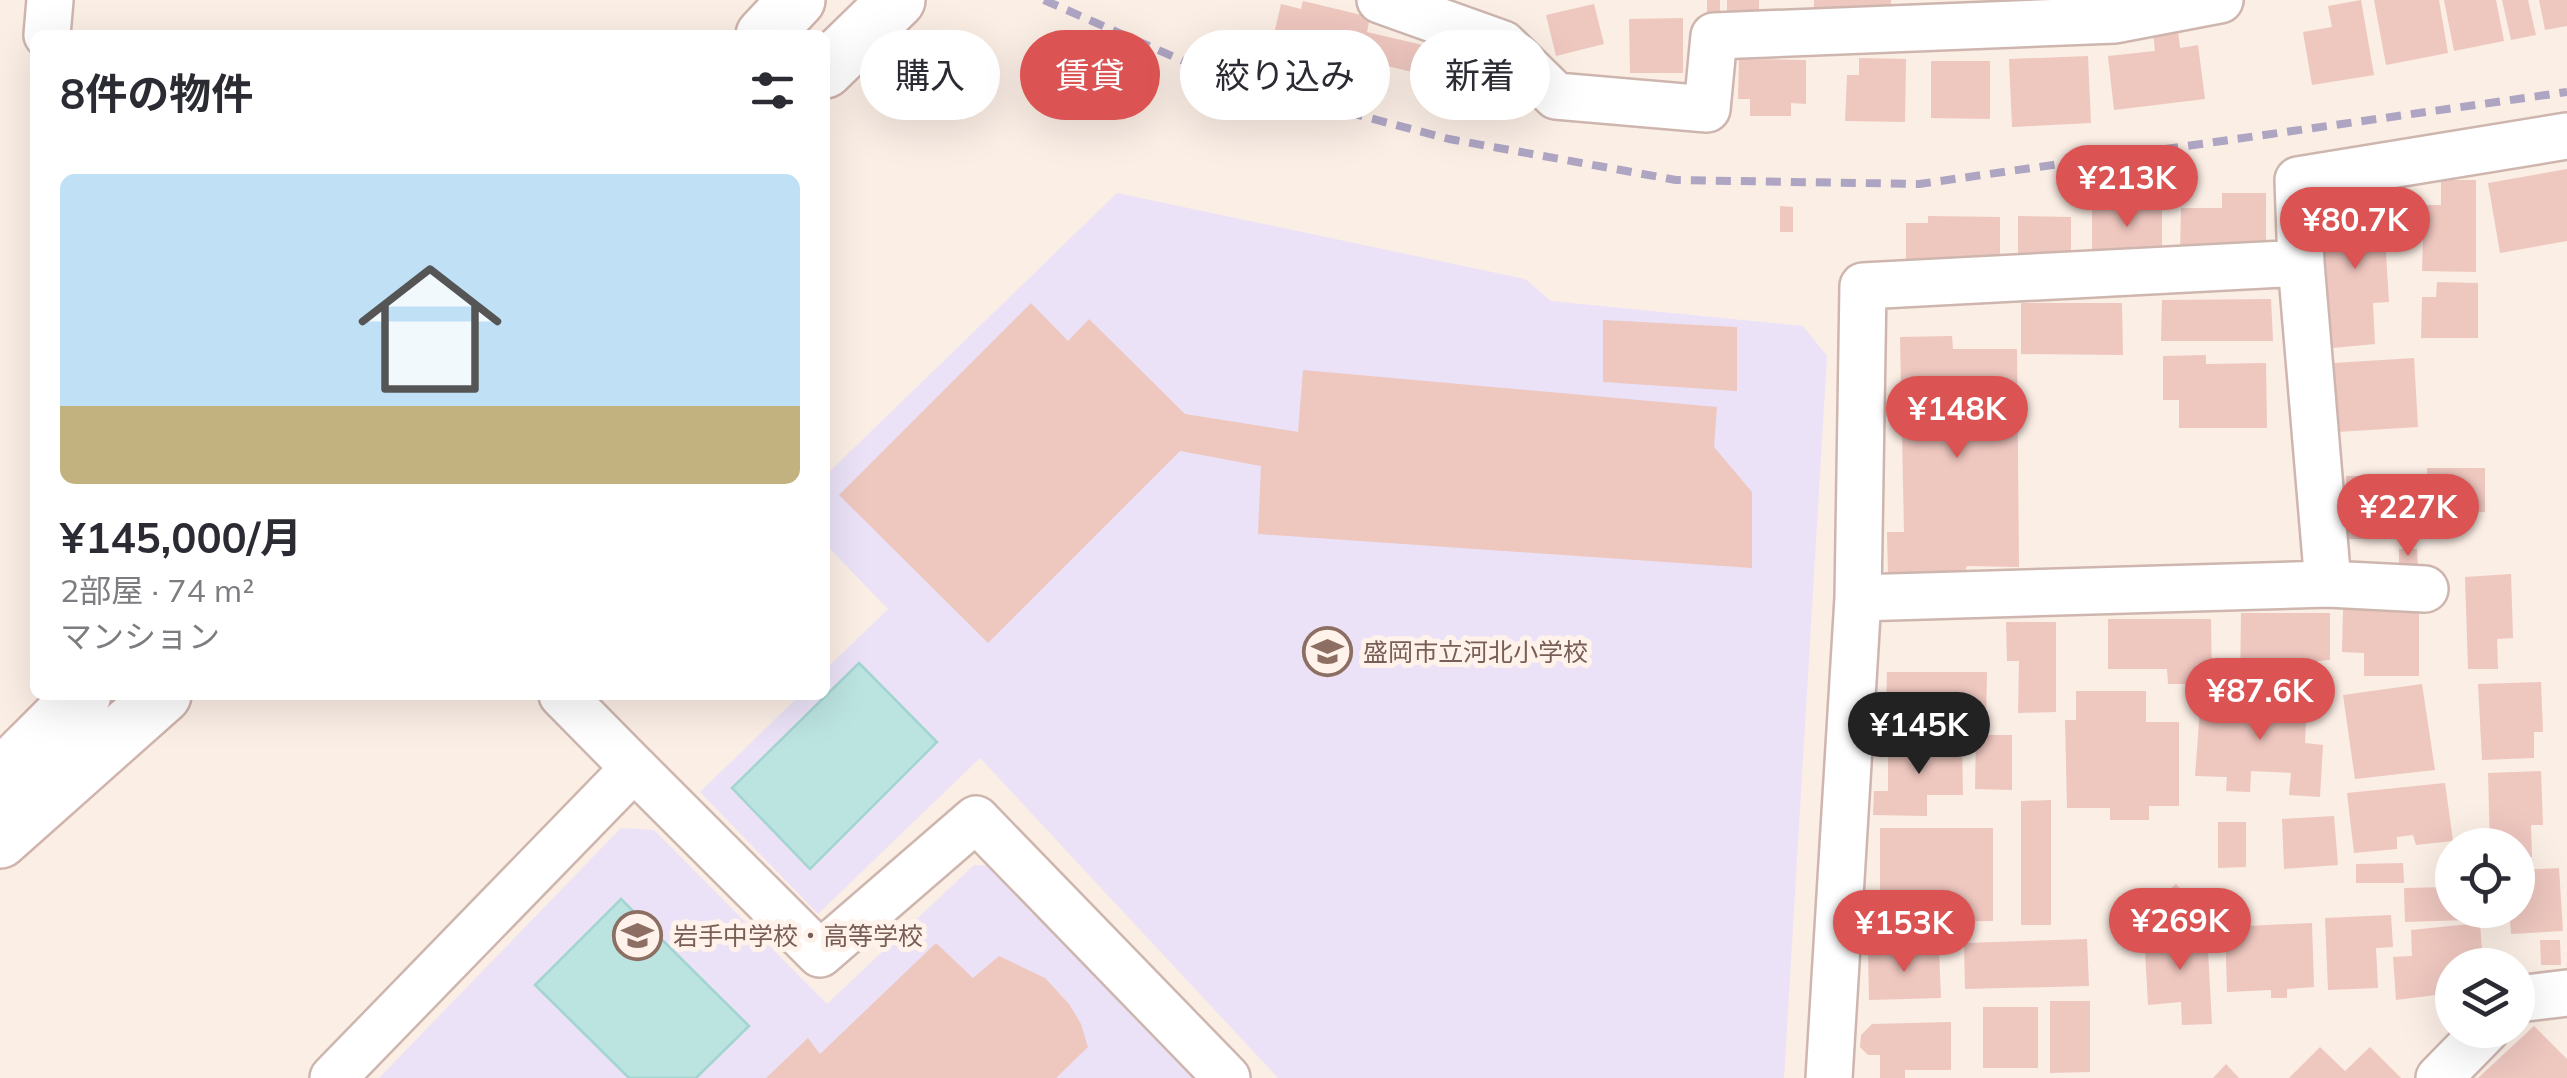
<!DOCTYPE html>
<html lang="ja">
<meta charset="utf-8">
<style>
:root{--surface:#fff;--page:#f2f2f3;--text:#2b2b33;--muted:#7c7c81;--line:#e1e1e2;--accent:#dc5353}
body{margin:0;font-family:Mulish,"Noto Sans JP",sans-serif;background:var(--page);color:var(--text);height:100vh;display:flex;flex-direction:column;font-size:38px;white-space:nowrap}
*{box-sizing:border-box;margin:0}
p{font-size:32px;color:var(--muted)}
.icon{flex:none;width:55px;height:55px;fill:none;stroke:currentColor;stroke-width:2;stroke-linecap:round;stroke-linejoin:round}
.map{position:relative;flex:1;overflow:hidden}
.details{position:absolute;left:30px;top:30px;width:800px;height:670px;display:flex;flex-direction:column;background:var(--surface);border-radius:15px;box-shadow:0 10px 40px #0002}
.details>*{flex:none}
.hud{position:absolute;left:860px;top:30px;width:950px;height:90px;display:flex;gap:20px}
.controls{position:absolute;left:2435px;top:828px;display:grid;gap:20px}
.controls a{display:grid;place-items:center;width:100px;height:100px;border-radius:50%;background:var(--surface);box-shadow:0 10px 40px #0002;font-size:50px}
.price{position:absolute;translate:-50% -85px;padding:0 22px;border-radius:35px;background:var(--accent);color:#fff;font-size:32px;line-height:65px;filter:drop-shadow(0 2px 5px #0008)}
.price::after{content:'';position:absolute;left:50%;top:60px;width:30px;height:22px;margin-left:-15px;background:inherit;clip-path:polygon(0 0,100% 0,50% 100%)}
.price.current{background:#222;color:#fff}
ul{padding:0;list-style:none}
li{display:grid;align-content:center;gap:20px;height:530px;padding:0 30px}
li+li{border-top:2px solid var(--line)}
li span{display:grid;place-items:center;height:310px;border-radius:15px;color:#555}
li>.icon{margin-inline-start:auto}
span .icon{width:180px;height:180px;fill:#fffc;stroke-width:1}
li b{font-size:42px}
h2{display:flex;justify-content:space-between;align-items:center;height:120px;padding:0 30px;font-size:42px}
.pill{padding:0 35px;border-radius:45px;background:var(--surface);box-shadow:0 10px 40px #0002;font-size:35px;line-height:90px}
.pill.current{background:var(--accent);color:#fff}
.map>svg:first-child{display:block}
.education{fill:#ebe2f7}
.water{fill:#bbe3e0;stroke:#a2d4d0;stroke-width:2.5}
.building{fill:#eec7bf}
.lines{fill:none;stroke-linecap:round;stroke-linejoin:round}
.street-casing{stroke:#ceb6af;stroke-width:50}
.secondary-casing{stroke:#d0b4ad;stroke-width:60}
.street{stroke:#fff;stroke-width:45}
.secondary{stroke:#fff;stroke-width:55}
.rail{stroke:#aea5c3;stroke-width:8;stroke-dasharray:15 10;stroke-linecap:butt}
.labels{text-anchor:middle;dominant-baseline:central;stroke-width:10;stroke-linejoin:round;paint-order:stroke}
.education-label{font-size:25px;fill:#785e54;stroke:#fef2eb;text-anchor:start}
</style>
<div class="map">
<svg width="2567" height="1078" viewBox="0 0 2567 1078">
<rect width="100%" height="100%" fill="#fbeee5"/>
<path class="education" d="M 1117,193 L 1525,279 L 1551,301 L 1803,326 L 1827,356 L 1784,1078 L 1278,1078 L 980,758 L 818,914 L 700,792 L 800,695 L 825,695 L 825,670 L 888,609 L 825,544 L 825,476 Z
M 621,828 L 654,830 L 827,1004 L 974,865 L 999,866 L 1196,1078 L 379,1078 Z"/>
<path class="water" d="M 859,663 L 937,742 L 810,869 L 732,788 Z
M 621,899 L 749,1026 L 696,1078 L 629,1078 L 535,985 Z"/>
<path class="building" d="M 1707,0 L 1720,0 L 1720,17 L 1707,17 Z
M 1727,0 L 1759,0 L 1759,19 L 1727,19 Z
M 1814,0 L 1891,0 L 1891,7 L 1814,7 Z
M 2361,0 L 2374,75 L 2312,85 L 2303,32 L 2332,27 L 2328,6 Z
M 2374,0 L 2439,0 L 2448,53 L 2386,65 Z
M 2444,0 L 2496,0 L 2504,41 L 2454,51 Z
M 2502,0 L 2528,0 L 2536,35 L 2511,40 Z
M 2539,0 L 2567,0 L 2567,26 L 2545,30 Z
M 1303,1 L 1370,17 L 1367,32 L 1457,53 L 1458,48 L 1485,54 L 1481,71 L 1510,77 L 1506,95 L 1273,38 L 1281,4 L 1301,9 Z
M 1594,4 L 1604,44 L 1556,56 L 1546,15 Z
M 1683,18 L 1683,73 L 1630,73 L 1629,19 Z
M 2178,30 L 2180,48 L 2198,45 L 2205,99 L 2114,110 L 2108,56 L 2155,51 L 2153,33 Z
M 2088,56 L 2091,123 L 2012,127 L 2009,59 Z
M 1859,58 L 1906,59 L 1905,122 L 1845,121 L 1847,75 L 1859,75 Z
M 1739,59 L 1806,60 L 1806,104 L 1791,103 L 1791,116 L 1750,116 L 1750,99 L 1738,99 Z
M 1931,61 L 1990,61 L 1990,119 L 1931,118 Z
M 2567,169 L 2567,241 L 2500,253 L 2488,183 Z
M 2441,180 L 2476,180 L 2476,272 L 2422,271 L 2424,205 L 2441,205 Z
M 2222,193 L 2266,193 L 2266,250 L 2180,250 L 2181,208 L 2222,208 Z
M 2383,204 L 2389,302 L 2373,303 L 2375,344 L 2332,348 L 2322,209 Z
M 1780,206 L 1793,207 L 1793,232 L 1780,232 Z
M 2092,210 L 2162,210 L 2162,251 L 2092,250 Z
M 1928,216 L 2000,217 L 2000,259 L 1906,259 L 1906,223 L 1928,223 Z
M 2018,216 L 2071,217 L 2071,253 L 2018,253 Z
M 2437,282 L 2478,283 L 2478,338 L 2421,338 L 2422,297 L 2436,297 Z
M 2271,299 L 2273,341 L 2161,341 L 2162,300 Z
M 1031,303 L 1068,341 L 1089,319 L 1185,414 L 1298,432 L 1303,370 L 1717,407 L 1714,447 L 1752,492 L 1752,568 L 1258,534 L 1261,466 L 1180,451 L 988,643 L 839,495 Z
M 2021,303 L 2122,303 L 2123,355 L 2021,354 Z
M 1603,320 L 1737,327 L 1737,391 L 1603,382 Z
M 1952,336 L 1953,349 L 2017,349 L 2019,567 L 1967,566 L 1959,585 L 1888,576 L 1887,532 L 1904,532 L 1900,337 Z
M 2206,355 L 2206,364 L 2266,363 L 2267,428 L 2179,428 L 2179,400 L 2163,400 L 2163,356 Z
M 2414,358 L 2418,427 L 2337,432 L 2334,363 Z
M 2427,468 L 2485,468 L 2485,512 L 2428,513 Z
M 2346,476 L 2411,476 L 2411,539 L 2345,539 Z
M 2399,549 L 2417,549 L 2418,568 L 2399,568 Z
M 2511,574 L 2513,638 L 2497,639 L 2498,669 L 2468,669 L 2465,577 Z
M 2343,609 L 2419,610 L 2419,676 L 2364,676 L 2364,653 L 2342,652 Z
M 2241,613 L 2330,613 L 2330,660 L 2317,661 L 2317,684 L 2240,684 Z
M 2108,619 L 2211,619 L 2212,684 L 2168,684 L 2167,669 L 2108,669 Z
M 2006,622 L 2056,622 L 2056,712 L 2018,713 L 2019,661 L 2007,661 Z
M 1887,672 L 1987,672 L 1986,721 L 1917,721 L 1917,704 L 1886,704 Z
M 2541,682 L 2543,732 L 2534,732 L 2534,758 L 2482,760 L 2478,684 Z
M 2422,684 L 2435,770 L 2355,779 L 2343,695 Z
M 2076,691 L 2146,691 L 2146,722 L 2179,722 L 2179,806 L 2149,806 L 2149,820 L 2110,820 L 2110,808 L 2067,808 L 2065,720 L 2076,720 Z
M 2237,692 L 2307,696 L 2305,743 L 2323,745 L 2320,797 L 2289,795 L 2291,773 L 2251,771 L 2250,792 L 2226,791 L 2227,777 L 2195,776 L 2200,709 L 2236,709 Z
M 1976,735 L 2012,735 L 2012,790 L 1975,789 Z
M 1888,742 L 1962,742 L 1963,795 L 1927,795 L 1927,816 L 1873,815 L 1874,791 L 1888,791 Z
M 2541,771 L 2543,825 L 2531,825 L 2532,857 L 2518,857 L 2518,845 L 2490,845 L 2488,773 Z
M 2445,783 L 2453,841 L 2416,845 L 2413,835 L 2397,837 L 2397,849 L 2354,853 L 2347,793 Z
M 2051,800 L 2051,925 L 2021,925 L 2021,801 Z
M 2334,816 L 2338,865 L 2284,869 L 2282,819 Z
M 2218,822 L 2246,822 L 2246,867 L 2218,868 Z
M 1880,828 L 1993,828 L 1993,921 L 1880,922 Z
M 2403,863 L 2404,883 L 2356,883 L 2356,864 Z
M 2559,868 L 2563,931 L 2511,934 L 2509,910 L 2518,910 L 2518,870 Z
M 2176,884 L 2194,904 L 2181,915 L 2163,895 Z
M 2452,887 L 2452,910 L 2467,910 L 2467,920 L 2405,922 L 2404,888 Z
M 2391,915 L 2393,947 L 2376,948 L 2378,988 L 2328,990 L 2325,918 Z
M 2312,923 L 2314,987 L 2287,989 L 2287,998 L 2271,998 L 2271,990 L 2227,992 L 2225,927 Z
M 2480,923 L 2483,965 L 2452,965 L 2452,993 L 2396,1000 L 2393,957 L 2412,956 L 2411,930 Z
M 2207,931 L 2212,1024 L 2182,1025 L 2181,1002 L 2148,1005 L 2144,933 Z
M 2087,939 L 2089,986 L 1965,989 L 1964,943 Z
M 2540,940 L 2560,940 L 2561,965 L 2541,965 Z
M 936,943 L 973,978 L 999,956 L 1045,978 L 1069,1004 L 1081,1024 L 1088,1047 L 1056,1078 L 766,1078 L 808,1038 L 820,1054 Z
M 1939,950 L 1941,998 L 1869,1000 L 1868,952 Z
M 2050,1001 L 2090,1001 L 2090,1072 L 2050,1073 Z
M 1983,1007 L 2038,1007 L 2038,1068 L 1983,1068 Z
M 1951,1022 L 1951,1070 L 1905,1070 L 1905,1078 L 1880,1078 L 1880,1055 L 1868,1055 L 1860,1047 L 1861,1035 L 1872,1024 Z
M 2534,1026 L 2567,1059 L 2567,1078 L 2478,1078 Z
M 2320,1047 L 2345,1071 L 2370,1047 L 2401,1078 L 2289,1078 Z
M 2226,1064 L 2239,1078 L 2213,1078 Z"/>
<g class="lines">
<defs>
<path id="street" d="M 1380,0 L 1503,44 L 1556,96 L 1707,109 L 1714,36 L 2115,20 L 2220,0
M 47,35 L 50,0
M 2301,263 L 2328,584
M 1858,598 L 2328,584 L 2425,589
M 634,768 L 820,954 L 976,819 L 1227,1078
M 2518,999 L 2567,993
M 333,1078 L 634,768 L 562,695
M 1829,1078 L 1858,598 L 1863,286 L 2301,263 L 2298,180 L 2567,136
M 2439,1078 L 2486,1030"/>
<path id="secondary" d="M 764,35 L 797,0
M 825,70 L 897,0
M 0,778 L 83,695
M 0,840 L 163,695"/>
</defs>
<use href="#street" class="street-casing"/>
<use href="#secondary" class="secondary-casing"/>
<use href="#street" class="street"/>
<use href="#secondary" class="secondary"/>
<path class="rail" d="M 1044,0 L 1229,81 L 1449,139 L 1676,180 L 1919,184 L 2567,92"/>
</g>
<defs>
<symbol id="school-ring" viewBox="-11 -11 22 22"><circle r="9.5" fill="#fef2eb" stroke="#8d6e63" stroke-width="1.5"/><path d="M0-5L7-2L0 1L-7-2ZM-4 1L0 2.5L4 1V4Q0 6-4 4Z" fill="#8d6e63"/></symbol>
</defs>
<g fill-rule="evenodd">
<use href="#school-ring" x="1300" y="624" width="55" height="55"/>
<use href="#school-ring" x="610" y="908" width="55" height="55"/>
</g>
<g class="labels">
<g class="education-label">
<text x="1363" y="651">盛岡市立河北小学校</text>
<text x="673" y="935">岩手中学校・高等学校</text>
</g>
</g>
</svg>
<div class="controls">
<a><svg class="icon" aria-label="locate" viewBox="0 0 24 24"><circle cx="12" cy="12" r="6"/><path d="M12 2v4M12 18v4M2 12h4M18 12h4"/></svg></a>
<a><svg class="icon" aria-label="layers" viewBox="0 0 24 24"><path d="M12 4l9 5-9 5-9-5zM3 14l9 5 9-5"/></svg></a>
</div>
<b class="price" style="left:2127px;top:230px">¥213K</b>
<b class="price" style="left:2355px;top:272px">¥80.7K</b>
<b class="price" style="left:1957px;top:461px">¥148K</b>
<b class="price" style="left:2408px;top:559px">¥227K</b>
<b class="price" style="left:2260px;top:743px">¥87.6K</b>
<b class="price current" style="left:1919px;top:777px">¥145K</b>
<b class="price" style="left:2180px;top:973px">¥269K</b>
<b class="price" style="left:1904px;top:975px">¥153K</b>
<div class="hud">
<a class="pill">購入</a>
<a class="pill current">賃貸</a>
<a class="pill">絞り込み</a>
<a class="pill">新着</a>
</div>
<section class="details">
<h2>8件の物件<svg class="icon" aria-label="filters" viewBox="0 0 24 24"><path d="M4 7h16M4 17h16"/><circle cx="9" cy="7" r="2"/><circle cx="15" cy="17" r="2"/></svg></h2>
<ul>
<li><span style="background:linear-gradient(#bfe0f5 75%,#c2b280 0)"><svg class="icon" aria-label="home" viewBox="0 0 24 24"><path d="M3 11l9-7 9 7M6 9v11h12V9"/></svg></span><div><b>¥145,000/月</b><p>2部屋 · 74 m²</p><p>マンション</p></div></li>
</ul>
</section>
</div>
